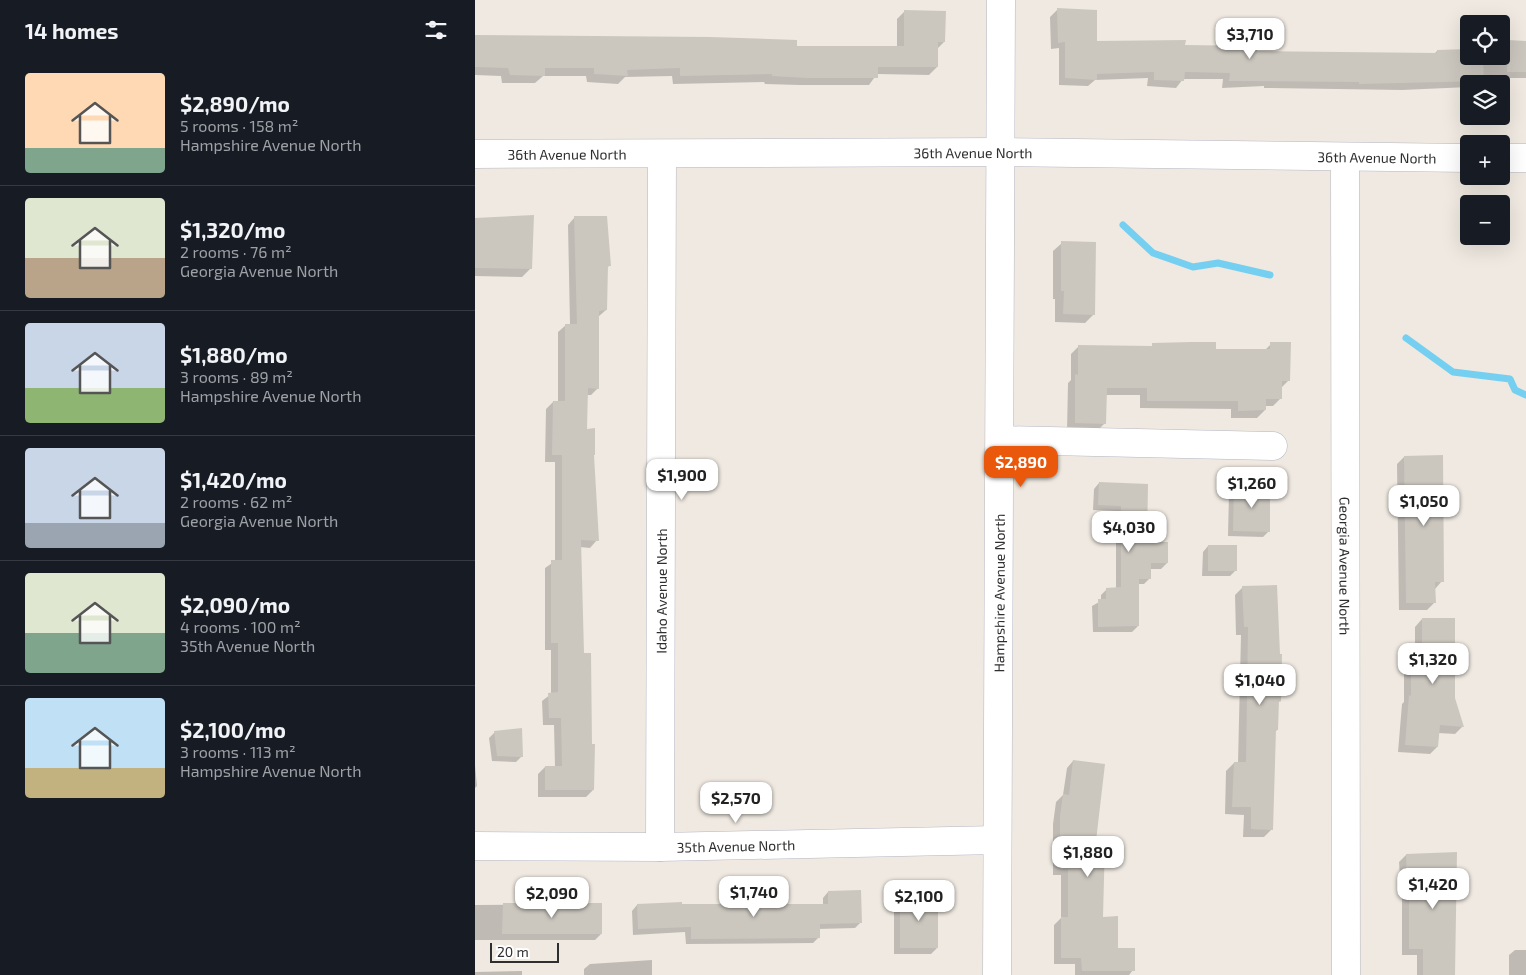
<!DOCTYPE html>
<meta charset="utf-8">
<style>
:root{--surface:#171b24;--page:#242831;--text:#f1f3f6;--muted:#9ea1a6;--line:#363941;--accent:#ea580c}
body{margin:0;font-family:"Exo 2",sans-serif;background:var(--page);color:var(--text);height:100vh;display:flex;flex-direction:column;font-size:19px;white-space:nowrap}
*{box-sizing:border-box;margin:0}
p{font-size:16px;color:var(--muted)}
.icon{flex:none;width:28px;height:28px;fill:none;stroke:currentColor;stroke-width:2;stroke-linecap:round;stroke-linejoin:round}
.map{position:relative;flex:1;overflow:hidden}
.sheet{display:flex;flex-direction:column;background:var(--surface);width:475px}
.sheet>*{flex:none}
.buttons{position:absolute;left:985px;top:15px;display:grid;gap:10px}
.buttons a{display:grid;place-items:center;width:50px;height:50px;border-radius:5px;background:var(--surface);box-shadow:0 5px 20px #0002;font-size:25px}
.scale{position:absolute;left:15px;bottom:12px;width:69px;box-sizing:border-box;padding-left:5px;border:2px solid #2e2e2e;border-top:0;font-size:14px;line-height:18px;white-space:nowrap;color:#2e2e2e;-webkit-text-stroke:4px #fff;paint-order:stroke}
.price{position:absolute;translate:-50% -42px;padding:0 11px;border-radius:10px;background:#fff;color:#222;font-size:16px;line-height:32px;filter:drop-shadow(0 1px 2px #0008)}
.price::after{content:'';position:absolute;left:50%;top:30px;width:15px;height:11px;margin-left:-8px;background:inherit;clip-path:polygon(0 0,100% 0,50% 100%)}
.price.active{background:var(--accent);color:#fff}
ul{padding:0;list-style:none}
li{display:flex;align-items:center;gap:15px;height:125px;padding:0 25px}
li+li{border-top:1px solid var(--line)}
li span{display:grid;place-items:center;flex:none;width:140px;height:100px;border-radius:5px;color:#555}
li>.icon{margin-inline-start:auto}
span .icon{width:60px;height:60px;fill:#fffc;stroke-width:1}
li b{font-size:21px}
h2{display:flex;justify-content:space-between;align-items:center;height:60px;padding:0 25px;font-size:21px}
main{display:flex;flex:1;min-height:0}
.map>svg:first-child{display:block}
.shadow{fill:#0003}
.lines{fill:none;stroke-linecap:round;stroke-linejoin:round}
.stream{stroke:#75cff0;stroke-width:7}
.building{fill:#cbc7bf}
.minor-casing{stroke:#b4b7c1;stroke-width:29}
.minor{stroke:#fff;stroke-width:28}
.labels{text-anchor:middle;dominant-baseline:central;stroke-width:4.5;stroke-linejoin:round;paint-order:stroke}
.street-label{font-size:14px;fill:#2e2e2e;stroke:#fff}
</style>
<main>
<section class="sheet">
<h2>14 homes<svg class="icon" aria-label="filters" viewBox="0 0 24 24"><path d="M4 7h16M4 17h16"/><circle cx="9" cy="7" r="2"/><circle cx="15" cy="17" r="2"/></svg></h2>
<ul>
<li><span style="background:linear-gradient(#ffd9b3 75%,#7fa58c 0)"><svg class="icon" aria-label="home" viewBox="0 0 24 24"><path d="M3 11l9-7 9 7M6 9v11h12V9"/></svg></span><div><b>$2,890/mo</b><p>5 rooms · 158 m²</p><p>Hampshire Avenue North</p></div></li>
<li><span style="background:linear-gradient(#dfe7d0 60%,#b9a48a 0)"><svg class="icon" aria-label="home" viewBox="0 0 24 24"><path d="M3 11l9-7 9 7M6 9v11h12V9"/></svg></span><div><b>$1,320/mo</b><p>2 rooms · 76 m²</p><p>Georgia Avenue North</p></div></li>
<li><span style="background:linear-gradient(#c9d6e8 65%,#8fb573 0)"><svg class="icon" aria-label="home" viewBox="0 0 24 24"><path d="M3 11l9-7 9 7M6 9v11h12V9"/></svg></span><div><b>$1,880/mo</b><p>3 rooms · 89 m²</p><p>Hampshire Avenue North</p></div></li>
<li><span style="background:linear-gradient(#c9d6e8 75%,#9aa5b1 0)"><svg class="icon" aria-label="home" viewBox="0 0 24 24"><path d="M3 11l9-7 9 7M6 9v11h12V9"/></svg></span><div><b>$1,420/mo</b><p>2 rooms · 62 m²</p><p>Georgia Avenue North</p></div></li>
<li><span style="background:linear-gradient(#dfe7d0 60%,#7fa58c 0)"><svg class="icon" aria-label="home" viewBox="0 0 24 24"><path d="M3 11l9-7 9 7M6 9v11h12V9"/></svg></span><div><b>$2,090/mo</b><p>4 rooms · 100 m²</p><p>35th Avenue North</p></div></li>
<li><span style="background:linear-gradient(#bfe0f5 70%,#c2b280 0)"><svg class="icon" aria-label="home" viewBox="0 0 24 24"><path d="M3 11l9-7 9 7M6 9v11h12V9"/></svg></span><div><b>$2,100/mo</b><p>3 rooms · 113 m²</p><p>Hampshire Avenue North</p></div></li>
</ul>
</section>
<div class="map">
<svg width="1051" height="975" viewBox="0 0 1051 975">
<rect width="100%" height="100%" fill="#efe9e1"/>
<path class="shadow" d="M 582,10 L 620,42 L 709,46 L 781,53 L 959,54 L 962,51 L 994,56 L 1026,56 L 1026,48 L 1033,42 L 1051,42 L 1051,78 L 1008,78 L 1004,84 L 994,84 L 994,87 L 927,90 L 789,88 L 789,86 L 747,88 L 748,79 L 708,79 L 701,88 L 672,86 L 673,78 L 620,80 L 613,86 L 584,85 L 584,48 L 576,49 L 575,17 Z
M 430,11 L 469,42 L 462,49 L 462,67 L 454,75 L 402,74 L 394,85 L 324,85 L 290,84 L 289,82 L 198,84 L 197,76 L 150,77 L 143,84 L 112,82 L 111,76 L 68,76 L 60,83 L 27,83 L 26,76 L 0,75 L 0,36 L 321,47 L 422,47 L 422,19 Z
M 100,217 L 135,265 L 131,269 L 131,310 L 123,317 L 123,388 L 116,395 L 112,395 L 111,431 L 117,456 L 122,540 L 115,548 L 105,547 L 107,654 L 118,790 L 111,797 L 63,797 L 63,774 L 70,767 L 80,767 L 79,725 L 68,725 L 67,701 L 76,694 L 76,650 L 70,650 L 70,568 L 80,561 L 80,462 L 70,462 L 71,409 L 78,402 L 83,402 L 83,332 L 91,325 L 95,325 L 93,225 Z
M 0,219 L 56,268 L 47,277 L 0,276 Z
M 587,243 L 619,314 L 610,323 L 580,322 L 580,299 L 578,299 L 578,251 Z
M 796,344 L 814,380 L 806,388 L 806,398 L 798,406 L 790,406 L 790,410 L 782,418 L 756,418 L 756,409 L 665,408 L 665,395 L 630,395 L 630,423 L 622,431 L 592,431 L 593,383 L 596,380 L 596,354 L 604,346 L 676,347 L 678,345 L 740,350 L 789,351 Z
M 929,457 L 967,581 L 960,589 L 959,603 L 952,610 L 924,610 L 922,464 Z
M 624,483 L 672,485 L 670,543 L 692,563 L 686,569 L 675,569 L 675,578 L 669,584 L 662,584 L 663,626 L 657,632 L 618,632 L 617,606 L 626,601 L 626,595 L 632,589 L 641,589 L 641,511 L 618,510 L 619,489 Z
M 760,487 L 794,531 L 788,537 L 753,536 L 754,493 Z
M 733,546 L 761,570 L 755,576 L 727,576 L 728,552 Z
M 768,587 L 803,655 L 806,655 L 805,701 L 802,704 L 802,730 L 800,732 L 797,829 L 789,837 L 768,837 L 769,815 L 750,814 L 751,771 L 759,763 L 763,763 L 766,635 L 761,635 L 760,595 Z
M 947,619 L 979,698 L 987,727 L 980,734 L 963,733 L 962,747 L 955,754 L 923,752 L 927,704 L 929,702 L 929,670 L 936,663 L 940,664 L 940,627 Z
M 20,732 L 47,756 L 41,762 L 17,761 L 14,738 Z
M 598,761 L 619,842 L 627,918 L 642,949 L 658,970 L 654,975 L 600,975 L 600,964 L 579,964 L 579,925 L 586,918 L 586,875 L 578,875 L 578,824 L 581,802 L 588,795 L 592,768 Z
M 0,765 L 2,786 L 0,788 Z
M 931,855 L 979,975 L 942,975 L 942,955 L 927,955 L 927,893 L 926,893 L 924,862 Z
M 353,892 L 386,922 L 380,928 L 343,929 L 344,937 L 338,943 L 211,944 L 210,932 L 158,935 L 157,911 L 162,905 L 348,905 L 348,898 Z
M 425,896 L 462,948 L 456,954 L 419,954 L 419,902 Z
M 126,904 L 126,934 L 120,940 L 0,940 L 0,905 Z
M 1040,950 L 1051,950 L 1051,975 L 1034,975 L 1034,955 Z
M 177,960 L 177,975 L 109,975 L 109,969 L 115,964 Z
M 47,971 L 47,975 L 0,975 L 0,972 Z"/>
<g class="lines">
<path class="stream" d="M 648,225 L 678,253 L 718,267 L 743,263 L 795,275
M 931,338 L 978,372 L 1035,379 L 1040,390 L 1051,395"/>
</g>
<path class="building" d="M 582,8 L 622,10 L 622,41 L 711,40 L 710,45 L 783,46 L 782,51 L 962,53 L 962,50 L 994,49 L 994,56 L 1008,56 L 1009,81 L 884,84 L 884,82 L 754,81 L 755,73 L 710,72 L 709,81 L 679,80 L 679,72 L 622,74 L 622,80 L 590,78 L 590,42 L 583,43 Z
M 429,10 L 471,11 L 470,42 L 463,42 L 463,67 L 403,67 L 403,78 L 332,78 L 297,76 L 297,74 L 205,76 L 205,68 L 152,70 L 153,76 L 119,74 L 119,68 L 70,68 L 70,76 L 35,75 L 33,68 L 0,67 L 0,35 L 235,37 L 322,40 L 322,46 L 429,46 Z
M 1033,40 L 1051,41 L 1051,72 L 1032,72 Z
M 59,215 L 57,269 L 0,268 L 0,218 Z
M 99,216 L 132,216 L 136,266 L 133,266 L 132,310 L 124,311 L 124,389 L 113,388 L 112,429 L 120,428 L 120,455 L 119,455 L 124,541 L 106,540 L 109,653 L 116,653 L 117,744 L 120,744 L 119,790 L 70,790 L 70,766 L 87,766 L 86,718 L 74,718 L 73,693 L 83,692 L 83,643 L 76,643 L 76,560 L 87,560 L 87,455 L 77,455 L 78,401 L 90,401 L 90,324 L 102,324 Z
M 586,241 L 621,242 L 620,315 L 588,314 L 589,291 L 586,291 Z
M 716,342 L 741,342 L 741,349 L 795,349 L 795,342 L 816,342 L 815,381 L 807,381 L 807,399 L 791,399 L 791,410 L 763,411 L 763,401 L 672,401 L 672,388 L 632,388 L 631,424 L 600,423 L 600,374 L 603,375 L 603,345 L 677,346 L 677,343 Z
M 968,455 L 969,582 L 960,582 L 961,603 L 931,603 L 929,456 Z
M 624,482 L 673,484 L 672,542 L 693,542 L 693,563 L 676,563 L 676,579 L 664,579 L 664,626 L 623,627 L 623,599 L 631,599 L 631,588 L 646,587 L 646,506 L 623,505 Z
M 759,486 L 795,487 L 795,532 L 758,531 Z
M 733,545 L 762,545 L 762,571 L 733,571 Z
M 802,585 L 805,654 L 807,654 L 806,702 L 804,700 L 803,730 L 801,730 L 798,830 L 776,829 L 776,807 L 757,807 L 759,762 L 771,762 L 773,627 L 769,627 L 767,586 Z
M 947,618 L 980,618 L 980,698 L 989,727 L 965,725 L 963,747 L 930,745 L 934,695 L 936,696 L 936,661 L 947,666 Z
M 47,728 L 48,757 L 22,756 L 19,731 Z
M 598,760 L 630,764 L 621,841 L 630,841 L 628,917 L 643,916 L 643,948 L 660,948 L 660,971 L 607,971 L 606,958 L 586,958 L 586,917 L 593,917 L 593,869 L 585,869 L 585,816 L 588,794 L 594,795 Z
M 982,852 L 980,975 L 948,975 L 948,949 L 934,949 L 934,886 L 932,886 L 931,854 Z
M 386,890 L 387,923 L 345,924 L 345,938 L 216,939 L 216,927 L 163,929 L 162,904 L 207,902 L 207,904 L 353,904 L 353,891 Z
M 425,895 L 463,895 L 463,948 L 425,948 Z
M 28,903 L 127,903 L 127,934 L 27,934 Z"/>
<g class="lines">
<defs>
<g id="minor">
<path id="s1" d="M 0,154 L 526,152 L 994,158"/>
<path id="s2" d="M 870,157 L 871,975"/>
<path d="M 1026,158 L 1051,158"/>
<path d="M 525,440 L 798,446"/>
<path id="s3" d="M 0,846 L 185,847 L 522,840"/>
<path id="s4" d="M 185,847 L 187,155"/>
<path id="s5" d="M 522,975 L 526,0"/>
</g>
</defs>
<use href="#minor" class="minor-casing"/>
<use href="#minor" class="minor"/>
</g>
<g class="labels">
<g class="street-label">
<text stroke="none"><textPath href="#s1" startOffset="498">36th Avenue North</textPath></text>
<text stroke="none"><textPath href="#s1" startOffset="92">36th Avenue North</textPath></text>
<text stroke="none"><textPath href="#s1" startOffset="902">36th Avenue North</textPath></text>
<text stroke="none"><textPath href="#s2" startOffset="409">Georgia Avenue North</textPath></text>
<text stroke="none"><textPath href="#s4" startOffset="256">Idaho Avenue North</textPath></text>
<text stroke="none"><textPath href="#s5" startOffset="382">Hampshire Avenue North</textPath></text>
<text stroke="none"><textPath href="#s3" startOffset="261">35th Avenue North</textPath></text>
</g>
</g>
</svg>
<div class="buttons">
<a><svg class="icon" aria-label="locate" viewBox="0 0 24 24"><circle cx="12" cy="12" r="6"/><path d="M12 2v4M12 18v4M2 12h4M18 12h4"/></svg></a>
<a><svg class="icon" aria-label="layers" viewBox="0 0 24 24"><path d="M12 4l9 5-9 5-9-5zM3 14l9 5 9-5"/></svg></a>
<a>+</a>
<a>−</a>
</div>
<div class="scale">20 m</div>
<b class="price" style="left:775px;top:60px">$3,710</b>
<b class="price active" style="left:546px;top:488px">$2,890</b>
<b class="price" style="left:207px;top:501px">$1,900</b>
<b class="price" style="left:777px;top:509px">$1,260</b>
<b class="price" style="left:949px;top:527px">$1,050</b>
<b class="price" style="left:654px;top:553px">$4,030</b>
<b class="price" style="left:958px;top:685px">$1,320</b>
<b class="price" style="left:785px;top:706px">$1,040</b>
<b class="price" style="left:261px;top:824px">$2,570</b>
<b class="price" style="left:613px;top:878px">$1,880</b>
<b class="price" style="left:958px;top:910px">$1,420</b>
<b class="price" style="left:279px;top:918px">$1,740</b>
<b class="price" style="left:77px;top:919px">$2,090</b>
<b class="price" style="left:444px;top:922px">$2,100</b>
</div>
</main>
